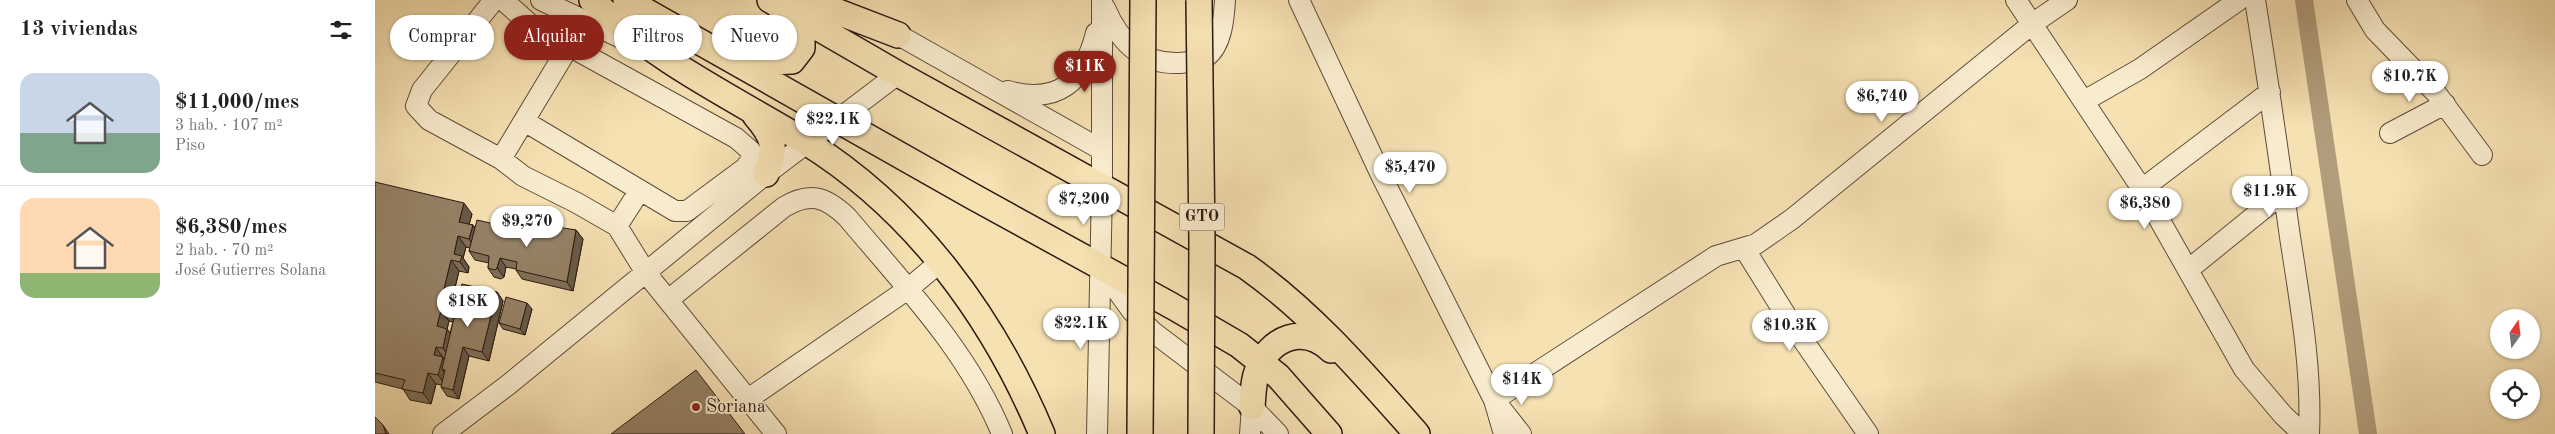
<!DOCTYPE html>
<html lang="es">
<meta charset="utf-8">
<style>
:root{--surface:#fff;--page:#f2f2f2;--text:#202124;--muted:#757577;--line:#e0e0e0;--accent:#8f2418}
body{margin:0;font-family:"Old Standard TT",serif;background:var(--page);color:var(--text);height:100vh;display:flex;flex-direction:column;font-size:19px;white-space:nowrap}
*{box-sizing:border-box;margin:0}
p{font-size:16px;color:var(--muted)}
.icon{flex:none;width:28px;height:28px;fill:none;stroke:currentColor;stroke-width:2;stroke-linecap:round;stroke-linejoin:round}
.map{position:relative;flex:1;overflow:hidden}
.side{display:flex;flex-direction:column;background:var(--surface);width:375px}
.side>*{flex:none}
.guide{position:absolute;left:15px;top:15px;width:475px;height:45px;display:flex;gap:10px}
.needle{width:32px;rotate:14deg}
.controls{position:absolute;left:2115px;top:309px;display:grid;gap:10px}
.controls a{display:grid;place-items:center;width:50px;height:50px;border-radius:50%;background:var(--surface);box-shadow:0 1px 4px #0004;font-size:25px}
.price{position:absolute;translate:-50% -42px;padding:0 11px;border-radius:18px;background:#fff;color:#222;font-size:16px;line-height:32px;filter:drop-shadow(0 1px 2px #0008)}
.price::after{content:'';position:absolute;left:50%;top:30px;width:15px;height:11px;margin-left:-8px;background:inherit;clip-path:polygon(0 0,100% 0,50% 100%)}
.price.current{background:var(--accent);color:#fff}
ul{padding:0;list-style:none}
li{display:flex;align-items:center;gap:15px;height:125px;padding:0 20px}
li+li{border-top:1px solid var(--line)}
li span{display:grid;place-items:center;flex:none;width:140px;height:100px;border-radius:15px;color:#555}
li>.icon{margin-inline-start:auto}
span .icon{width:60px;height:60px;fill:#fffc;stroke-width:1}
li b{font-size:21px}
h2{display:flex;justify-content:space-between;align-items:center;height:60px;padding:0 20px;font-size:21px}
.chip{padding:0 18px;border-radius:22px;background:var(--surface);box-shadow:0 1px 4px #0004;font-size:18px;line-height:45px}
.chip.current{background:var(--accent);color:#fff}
main{display:flex;flex:1;min-height:0}
.map>svg:first-child{display:block}
.lines{fill:none;stroke-linecap:round;stroke-linejoin:round}
.canal{stroke:#b19d7c;stroke-width:18}
.minor-casing{stroke:#5e4c3a;stroke-width:22}
.major-casing{stroke:#2b1a11;stroke-width:28}
.minor{stroke:#f9ecce;stroke-width:20}
.major{stroke:#f6e1b3;stroke-width:25}
.major-bridge-casing{stroke:#2b1a11;stroke-width:28;stroke-linecap:butt}
.major-bridge{stroke:#f6e1b3;stroke-width:25}
.wall{fill:#806f57;stroke:#2b1a11;fill-rule:evenodd}
.shaded-wall{fill:#685a47;stroke:#2b1a11}
.building{fill:#958165;stroke:#2b1a11}
.poi-dot{fill:#8f2418;stroke:#f9ecce;stroke-width:2}
.labels{text-anchor:middle;dominant-baseline:central;stroke-width:4;stroke-linejoin:round;paint-order:stroke}
.shield{fill:#f9ecce;stroke:#69594a;stroke-width:1}
.shield-label{font-size:16px;font-weight:bold;fill:#2b1a11}
.poi-label{font-size:18px;fill:#2b1a11;stroke:#f9ecce;text-anchor:start}
</style>
<main>
<section class="side">
<h2>13 viviendas<svg class="icon" aria-label="filters" viewBox="0 0 24 24"><path d="M4 7h16M4 17h16"/><circle cx="9" cy="7" r="2"/><circle cx="15" cy="17" r="2"/></svg></h2>
<ul>
<li><span style="background:linear-gradient(#c9d6e8 60%,#7fa58c 0)"><svg class="icon" aria-label="home" viewBox="0 0 24 24"><path d="M3 11l9-7 9 7M6 9v11h12V9"/></svg></span><div><b>$11,000/mes</b><p>3 hab. · 107 m²</p><p>Piso</p></div></li>
<li><span style="background:linear-gradient(#ffd9b3 75%,#8fb573 0)"><svg class="icon" aria-label="home" viewBox="0 0 24 24"><path d="M3 11l9-7 9 7M6 9v11h12V9"/></svg></span><div><b>$6,380/mes</b><p>2 hab. · 70 m²</p><p>José Gutierres Solana</p></div></li>
</ul>
</section>
<div class="map">
<svg width="2180" height="434" viewBox="0 0 2180 434">
<rect width="100%" height="100%" fill="#f6e1b3"/>
<filter id="stains"><feTurbulence type="fractalNoise" baseFrequency=".004" numOctaves="4"/><feColorMatrix values="0 0 0 0 .2 0 0 0 0 .09 0 0 0 0 .02 0 0 0 .5 -.17"/></filter>
<radialGradient id="worn" r=".72"><stop offset=".6" stop-color="#630" stop-opacity="0"/><stop offset="1" stop-color="#630" stop-opacity=".3"/></radialGradient>
<g class="lines">
<path class="canal" d="M 1929,0 L 1993,434"/>
<defs>
<path id="minor" d="M 119,0 L 47,90 L 41,106 L 54,120 L 126,159
M 128,0 L 167,35 L 194,46 L 361,138 L 376,151 L 377,159 L 370,168 L 312,211 L 300,211 L 149,121
M 166,0 L 261,45
M 924,0 L 1007,177 L 1119,400 L 1129,434
M 1641,0 L 1767,189 L 1869,369 L 1908,415 L 1928,434
M 1880,0 C 1893,79 1904,158 1915,237 C 1925,302 1937,368 1934,434
M 1982,0 L 2000,30 L 2061,93 L 2107,155
M 224,6 L 209,34 L 194,46 L 126,159 L 148,176 L 202,203 L 242,226 L 271,273 L 401,434
M 730,8 C 744,41 766,65 805,63 C 813,62 824,62 831,57 C 847,45 849,18 850,0
M 511,28 L 727,150
M 633,91 C 684,105 709,81 721,33
M 1709,101 L 1765,69 L 1864,0
M 2015,133 L 2070,104
M 1767,189 L 1895,92
M 242,226 L 265,190
M 1369,248 L 1412,317 L 1493,434
M 725,267 L 757,311 L 778,332 L 877,407 L 903,434
M 1813,270 L 1909,192
M 293,300 L 409,207 C 435,191 451,197 472,217 C 529,285 593,351 627,434
M 373,399 L 533,289 L 565,262
M 1119,400 L 1341,256 L 1381,244 L 1417,219 L 1657,24 L 1692,0
M 1124,406 L 1146,434
M 68,434 L 133,385 L 391,174 L 523,74
M 722,434 L 727,187 L 727,0
M 875,434 L 877,407"/>
<path id="major" d="M 217,0 C 279,60 358,98 431,142 C 540,210 618,317 667,434
M 251,0 L 597,196 L 797,306 L 864,345 L 903,376 L 954,434
M 395,0 L 523,74 L 872,267 C 938,314 989,374 1042,434
M 432,0 L 523,35
M 360,47 L 397,62 L 417,61 L 427,48 L 427,35 L 407,13
M 380,115 C 399,137 402,147 391,174
M 877,407 C 878,395 878,382 882,372 C 894,337 929,324 956,350"/>
</defs>
<use href="#minor" class="minor-casing"/>
<use href="#major" class="major-casing"/>
<use href="#minor" class="minor"/>
<use href="#major" class="major"/>
<defs>
<path id="major-bridge" d="M 824,0 L 827,242 L 826,434
M 765,434 L 768,0"/>
</defs>
<use href="#major-bridge" class="major-bridge-casing"/>
<use href="#major-bridge" class="major-bridge"/>
</g>
<path class="wall" d="M 0,182 L 97,214 L 94,224 L 98,225 L 100,228 L 150,231 L 201,230 L 208,239 L 198,291 L 147,279 L 141,270 L 141,269 L 131,267 L 129,277 L 126,279 L 119,277 L 113,268 L 114,263 L 100,260 L 94,251 L 95,248 L 91,247 L 88,258 L 94,267 L 93,273 L 84,271 L 77,300 L 82,307 L 122,292 L 128,301 L 114,361 L 94,356 L 84,399 L 72,396 L 66,387 L 67,385 L 61,384 L 56,404 L 35,400 L 28,389 L 0,382 ZM 74,321 L 78,322 L 75,333 L 72,329 Z
M 157,309 L 150,335 L 128,329 L 124,323 Z"/>
<path class="shaded-wall" d="M 89,203 L 97,214 L 92,232 L 84,222 Z
M 98,225 L 105,236 L 102,250 L 94,239 Z
M 201,230 L 208,239 L 198,291 L 192,282 Z
M 83,236 L 91,247 L 88,258 L 94,267 L 93,273 L 79,254 Z
M 125,258 L 131,267 L 129,277 L 122,268 Z
M 76,260 L 84,271 L 77,300 L 84,310 L 81,323 L 73,312 L 67,297 Z
M 122,292 L 128,301 L 114,361 L 107,352 Z
M 152,303 L 157,309 L 150,335 L 145,329 Z
M 66,310 L 74,321 L 70,337 L 62,326 Z
M 72,329 L 80,340 L 75,359 L 68,348 Z
M 61,347 L 75,368 L 70,370 L 67,369 L 73,378 L 71,386 L 63,375 L 59,355 Z
M 88,347 L 94,356 L 84,399 L 78,390 Z
M 53,373 L 61,384 L 56,404 L 48,393 Z
M 8,425 L 14,434 L 11,434 Z"/>
<path class="building" d="M 0,182 L 89,203 L 84,222 L 98,225 L 94,239 L 83,236 L 79,254 L 87,256 L 85,262 L 76,260 L 67,297 L 77,300 L 73,312 L 66,310 L 62,326 L 72,329 L 68,348 L 61,347 L 59,355 L 68,357 L 63,375 L 53,373 L 48,393 L 27,389 L 30,380 L 0,373 Z
M 102,220 L 150,231 L 152,222 L 201,230 L 192,282 L 141,270 L 142,262 L 125,258 L 122,268 L 120,270 L 113,268 L 114,256 L 94,251 Z
M 87,284 L 122,292 L 107,352 L 88,347 L 78,390 L 66,387 L 70,370 L 67,369 Z
M 131,297 L 152,303 L 145,329 L 124,323 Z
M 321,370 L 370,434 L 236,434 Z
M 0,417 L 8,425 L 11,434 L 0,434 Z"/>
<circle class="poi-dot" cx="321" cy="407" r="5"/>
<g class="labels">
<rect class="shield" x="804.5" y="203.5" width="45" height="27" rx="4"/>
<g class="shield-label">
<text x="827" y="217">GTO</text>
</g>
<g class="poi-label">
<text x="331" y="407">Soriana</text>
</g>
</g>
<rect width="100%" height="100%" filter="url(#stains)"/>
<rect width="100%" height="100%" fill="url(#worn)"/>
</svg>
<div class="controls">
<a><svg class="needle" viewBox="-14 -14 28 28"><path d="M0-13l5 13h-10z" fill="#e53935"/><path d="M0 13l5-13h-10z" fill="#757577"/></svg></a>
<a><svg class="icon" aria-label="locate" viewBox="0 0 24 24"><circle cx="12" cy="12" r="6"/><path d="M12 2v4M12 18v4M2 12h4M18 12h4"/></svg></a>
</div>
<b class="price current" style="left:710px;top:93px">$11K</b>
<b class="price" style="left:2035px;top:103px">$10.7K</b>
<b class="price" style="left:1507px;top:123px">$6,740</b>
<b class="price" style="left:458px;top:146px">$22.1K</b>
<b class="price" style="left:1035px;top:194px">$5,470</b>
<b class="price" style="left:1895px;top:218px">$11.9K</b>
<b class="price" style="left:709px;top:226px">$7,200</b>
<b class="price" style="left:1770px;top:230px">$6,380</b>
<b class="price" style="left:152px;top:248px">$9,270</b>
<b class="price" style="left:93px;top:328px">$18K</b>
<b class="price" style="left:706px;top:350px">$22.1K</b>
<b class="price" style="left:1415px;top:352px">$10.3K</b>
<b class="price" style="left:1147px;top:406px">$14K</b>
<div class="guide">
<a class="chip">Comprar</a>
<a class="chip current">Alquilar</a>
<a class="chip">Filtros</a>
<a class="chip">Nuevo</a>
</div>
</div>
</main>
